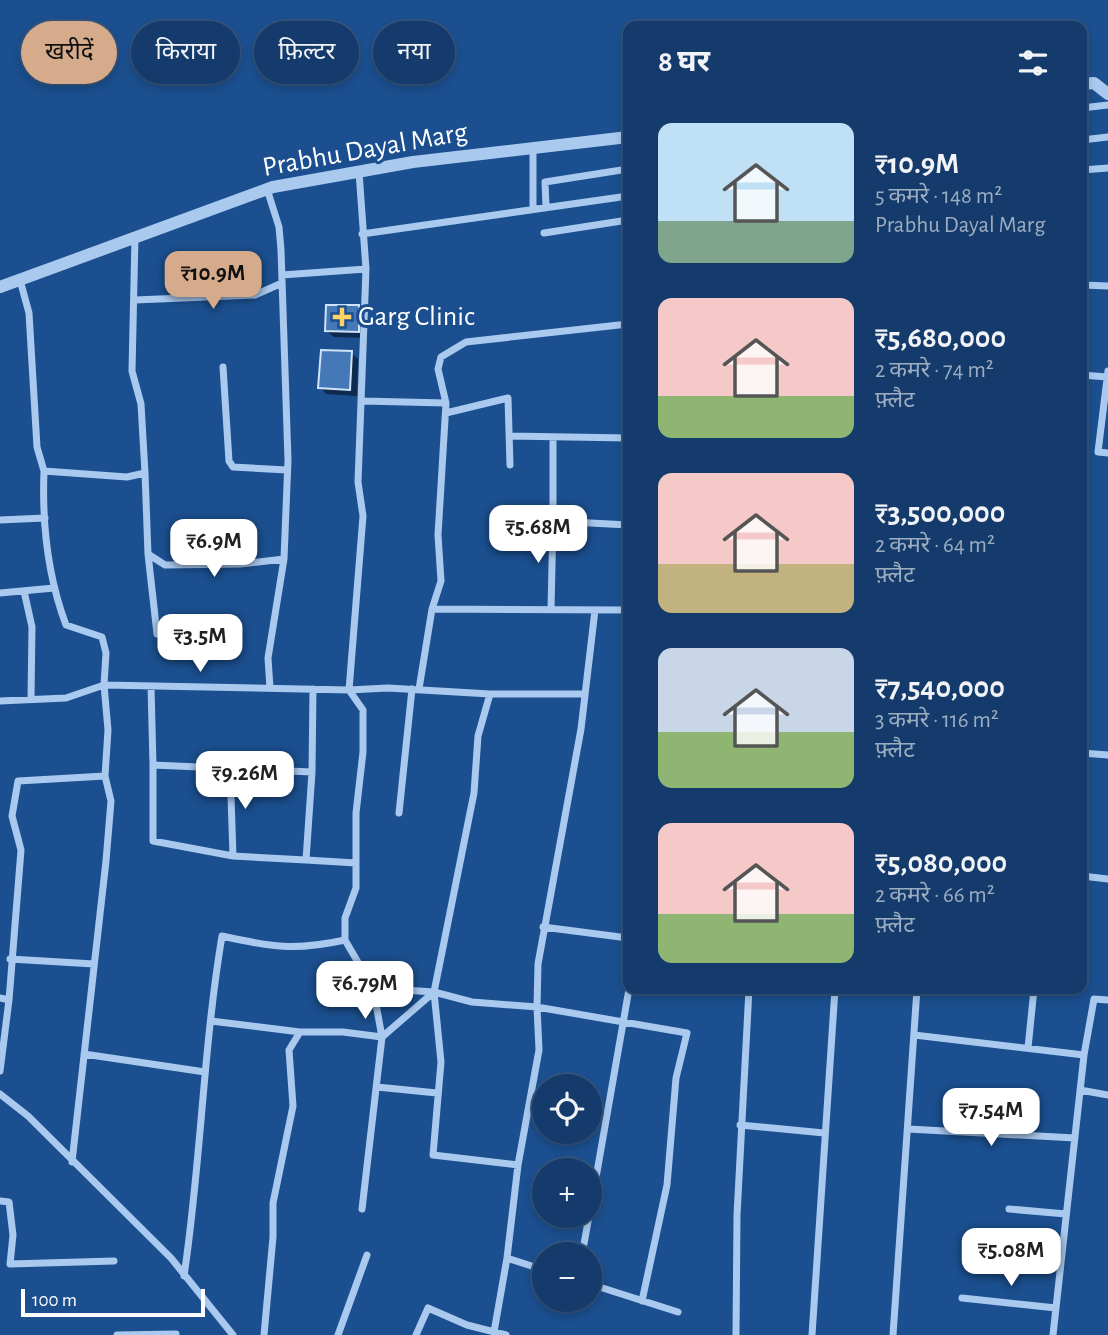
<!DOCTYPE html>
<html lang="hi">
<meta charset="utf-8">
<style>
:root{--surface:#143b6b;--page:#214673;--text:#f1f3f6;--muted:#9dadc1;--line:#33557e;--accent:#d6ab8b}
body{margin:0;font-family:"Alegreya Sans","Noto Sans Devanagari",sans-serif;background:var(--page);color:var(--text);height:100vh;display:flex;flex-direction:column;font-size:26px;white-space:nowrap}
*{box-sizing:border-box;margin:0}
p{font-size:23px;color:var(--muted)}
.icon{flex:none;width:38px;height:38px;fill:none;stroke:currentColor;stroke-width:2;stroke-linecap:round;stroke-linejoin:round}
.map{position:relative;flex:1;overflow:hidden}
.details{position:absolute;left:623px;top:21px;width:464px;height:973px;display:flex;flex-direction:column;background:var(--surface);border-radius:14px;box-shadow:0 4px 10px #0003,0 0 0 2px var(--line)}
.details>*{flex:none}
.top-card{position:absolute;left:21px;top:21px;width:497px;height:63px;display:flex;gap:14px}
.fabs{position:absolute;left:532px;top:1074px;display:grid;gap:14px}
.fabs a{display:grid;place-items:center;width:70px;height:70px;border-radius:50%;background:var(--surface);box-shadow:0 4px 10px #0003,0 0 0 2px var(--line);font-size:35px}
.scale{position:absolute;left:21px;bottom:18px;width:184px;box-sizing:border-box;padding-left:7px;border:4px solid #fff;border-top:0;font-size:19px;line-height:24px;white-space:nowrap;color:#fff;-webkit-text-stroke:5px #1b4f8f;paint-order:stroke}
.price{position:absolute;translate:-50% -60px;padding:0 16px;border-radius:14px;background:#fff;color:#222;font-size:23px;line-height:46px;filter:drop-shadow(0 2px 4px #0008)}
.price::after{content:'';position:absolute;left:50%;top:42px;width:21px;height:16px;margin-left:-10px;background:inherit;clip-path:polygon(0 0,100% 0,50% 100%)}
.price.on{background:var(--accent);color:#111}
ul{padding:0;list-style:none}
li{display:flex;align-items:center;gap:21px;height:175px;padding:0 35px}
li span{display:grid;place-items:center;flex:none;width:196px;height:140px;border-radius:14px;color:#555}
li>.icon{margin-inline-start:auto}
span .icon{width:84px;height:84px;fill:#fffc;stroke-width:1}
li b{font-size:30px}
h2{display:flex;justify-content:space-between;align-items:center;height:84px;padding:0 35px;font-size:30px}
.pill{padding:0 24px;border-radius:32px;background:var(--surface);box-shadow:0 4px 10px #0003,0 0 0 2px var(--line);font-size:24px;line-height:63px}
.pill.on{background:var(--accent);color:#111}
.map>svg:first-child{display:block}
.shadow{fill:#0007}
.building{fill:#4478b7;stroke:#cfe3fa;stroke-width:2}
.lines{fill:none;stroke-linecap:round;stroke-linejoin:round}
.minor{stroke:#a9c9ee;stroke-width:7}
.tertiary{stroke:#a9c9ee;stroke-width:12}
.poi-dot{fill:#ffd166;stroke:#1b4f8f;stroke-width:2.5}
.labels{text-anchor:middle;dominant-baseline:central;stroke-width:6;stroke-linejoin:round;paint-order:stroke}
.street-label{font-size:28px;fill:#fff;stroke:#1b4f8f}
.poi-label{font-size:28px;fill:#fff;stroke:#1b4f8f;text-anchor:start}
</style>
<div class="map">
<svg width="1108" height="1335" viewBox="0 0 1108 1335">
<rect width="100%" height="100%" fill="#1b4f8f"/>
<path class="shadow" d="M 358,307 L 365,314 L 365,338 L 334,337 L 327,331 Z
M 351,353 L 358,359 L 357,396 L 326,394 L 320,387 Z"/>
<path class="building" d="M 326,305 L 359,305 L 359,332 L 325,331 Z
M 321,350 L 352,351 L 350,390 L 318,388 Z"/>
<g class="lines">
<path class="minor" d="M 1082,108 L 1108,105
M 1082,140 L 1108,137
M 533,148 L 533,209
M 1082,170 L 1108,168
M 267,189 L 279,227 L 281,250 L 288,460 L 284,559
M 546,207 L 545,182 L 628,169
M 544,233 L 628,220
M 362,234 L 628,196
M 135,237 L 132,371 L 141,404 L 145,473 L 127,477 L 44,471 C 42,522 48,577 66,625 L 102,637 L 106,653 L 104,685 L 349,690 L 363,516 L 358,482 L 366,269 L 359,172
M 282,275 L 366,269
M 20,280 L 29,313 L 37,447 L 44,471
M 1082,285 L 1108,286
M 135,300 L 255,295 L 282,283
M 223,367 L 229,461 L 233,467 L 287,470
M 1108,371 L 1098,452 L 1108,453
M 1082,375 L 1107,377
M 362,401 L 446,403
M 446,413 L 508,398 L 510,465
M 509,436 L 628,438
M 553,437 L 553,521 L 628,525
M 145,473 L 148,554 L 165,565 L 241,564 L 284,559 L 268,658 L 270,688
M 0,520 L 45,518
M 148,554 L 157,634
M 24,591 L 32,627 L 31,699
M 0,593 L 54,588
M 432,609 L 441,581 L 438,535 L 446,403 L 438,369 L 441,357 L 466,342 L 628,324
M 551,609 L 553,521
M 151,686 L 153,765 L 312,772 L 306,860 L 356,863
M 419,689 L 432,609 L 628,610
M 349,690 L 363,710 L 363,752 L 356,813 L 356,888 L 345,918 L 345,940 L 373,988 L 434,992
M 349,690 L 388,688 L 490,694 L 584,694
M 490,694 L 478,736 L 474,793 L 434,992 L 472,1002 L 537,1007 L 538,964 L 581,729 L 595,610
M 0,701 L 66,698 L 104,685 L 108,730 L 105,776 L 18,781 L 12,816 L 21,850 L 9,1000 L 0,998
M 1082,753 L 1108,755
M 153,765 L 153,841 L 233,856 L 306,860
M 230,767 L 233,856
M 312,772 L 313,689
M 399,813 L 412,689
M 1082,876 L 1108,879
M 543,927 L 628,938
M 10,959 L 94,964
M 434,992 L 441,1062 L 433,1155 L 518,1165
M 211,1021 L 300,1032
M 914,1035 L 1084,1055 L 1053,1335
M 382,1037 L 434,992
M 1028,1048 L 1034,989
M 84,1054 L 205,1072
M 1084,1055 L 1094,999 L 1108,1000
M 0,1071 L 9,1000
M 377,1087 L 437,1093
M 1080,1090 L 1108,1095
M 0,1094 L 28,1116 L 171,1258 L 233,1335
M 740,1125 L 824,1133
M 908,1129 L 1075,1138
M 72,1162 L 106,861 L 111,801 L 105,776
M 0,1201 L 9,1202 L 13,1235 L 10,1264 L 114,1261
M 362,1209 L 382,1037 L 373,988
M 1009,1209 L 1066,1214
M 590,1212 L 629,989
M 582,1255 L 589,1216
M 507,1258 L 544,1270
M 184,1276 C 201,1163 203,1049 222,936 C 271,947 295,951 345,940
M 590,1284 L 678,1312
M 962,1298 L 1056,1308
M 494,1332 L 507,1258 L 518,1165 L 539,1050 L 537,1007 L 687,1033 L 676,1078 L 667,1185 L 642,1301
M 117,1335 L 176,1334
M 264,1335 L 273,1237 L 273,1203 L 293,1106 L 289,1050 L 300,1032 L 343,1032 L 382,1037
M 338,1335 L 367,1255
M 416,1335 L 428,1308 L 467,1325 L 506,1335
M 736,1335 L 737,1215 L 749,989
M 812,1335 L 835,989
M 893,1335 L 917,989"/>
<path class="tertiary" d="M 1082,84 L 1094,83 L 1108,94
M 0,287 L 273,187 L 413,162 L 628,137"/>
</g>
<path class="poi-dot" d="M338.5 306.5h7v7h7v7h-7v7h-7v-7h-7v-7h7z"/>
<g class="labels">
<g class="street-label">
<text transform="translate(365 150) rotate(-10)">Prabhu Dayal Marg</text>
</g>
<g class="poi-label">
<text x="358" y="317">Garg Clinic</text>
</g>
</g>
</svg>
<div class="fabs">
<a><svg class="icon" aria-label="locate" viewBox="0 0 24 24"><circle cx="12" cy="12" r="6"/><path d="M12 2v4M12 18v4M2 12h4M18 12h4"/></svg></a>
<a>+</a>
<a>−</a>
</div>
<div class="scale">100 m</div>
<b class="price on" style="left:213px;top:311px">₹10.9M</b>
<b class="price" style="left:538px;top:565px">₹5.68M</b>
<b class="price" style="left:214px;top:579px">₹6.9M</b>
<b class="price" style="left:200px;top:674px">₹3.5M</b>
<b class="price" style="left:245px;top:811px">₹9.26M</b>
<b class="price" style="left:365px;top:1021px">₹6.79M</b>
<b class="price" style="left:991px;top:1148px">₹7.54M</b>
<b class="price" style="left:1011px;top:1288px">₹5.08M</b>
<div class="top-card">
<a class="pill on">खरीदें</a>
<a class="pill">किराया</a>
<a class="pill">फ़िल्टर</a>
<a class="pill">नया</a>
</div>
<section class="details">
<h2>8 घर<svg class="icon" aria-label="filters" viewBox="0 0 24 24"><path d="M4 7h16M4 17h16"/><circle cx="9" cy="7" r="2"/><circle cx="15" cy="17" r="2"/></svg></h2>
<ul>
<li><span style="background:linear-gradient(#bfe0f5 70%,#7fa58c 0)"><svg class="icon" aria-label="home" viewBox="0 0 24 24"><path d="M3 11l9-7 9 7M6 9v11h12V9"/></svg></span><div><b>₹10.9M</b><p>5 कमरे · 148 m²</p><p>Prabhu Dayal Marg</p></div></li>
<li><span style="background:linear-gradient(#f6c9c9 70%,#8fb573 0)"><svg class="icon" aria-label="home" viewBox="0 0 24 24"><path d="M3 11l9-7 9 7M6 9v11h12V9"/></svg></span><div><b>₹5,680,000</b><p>2 कमरे · 74 m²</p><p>फ़्लैट</p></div></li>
<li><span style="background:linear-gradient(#f6c9c9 65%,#c2b280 0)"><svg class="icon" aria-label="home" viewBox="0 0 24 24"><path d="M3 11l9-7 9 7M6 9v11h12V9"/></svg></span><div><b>₹3,500,000</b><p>2 कमरे · 64 m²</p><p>फ़्लैट</p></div></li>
<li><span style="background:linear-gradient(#c9d6e8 60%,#8fb573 0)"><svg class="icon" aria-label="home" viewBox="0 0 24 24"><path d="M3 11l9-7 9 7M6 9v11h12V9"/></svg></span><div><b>₹7,540,000</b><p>3 कमरे · 116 m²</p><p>फ़्लैट</p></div></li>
<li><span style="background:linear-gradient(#f6c9c9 65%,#8fb573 0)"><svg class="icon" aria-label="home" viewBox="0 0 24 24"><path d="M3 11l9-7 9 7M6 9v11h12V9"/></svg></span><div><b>₹5,080,000</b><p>2 कमरे · 66 m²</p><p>फ़्लैट</p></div></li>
</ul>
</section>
</div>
